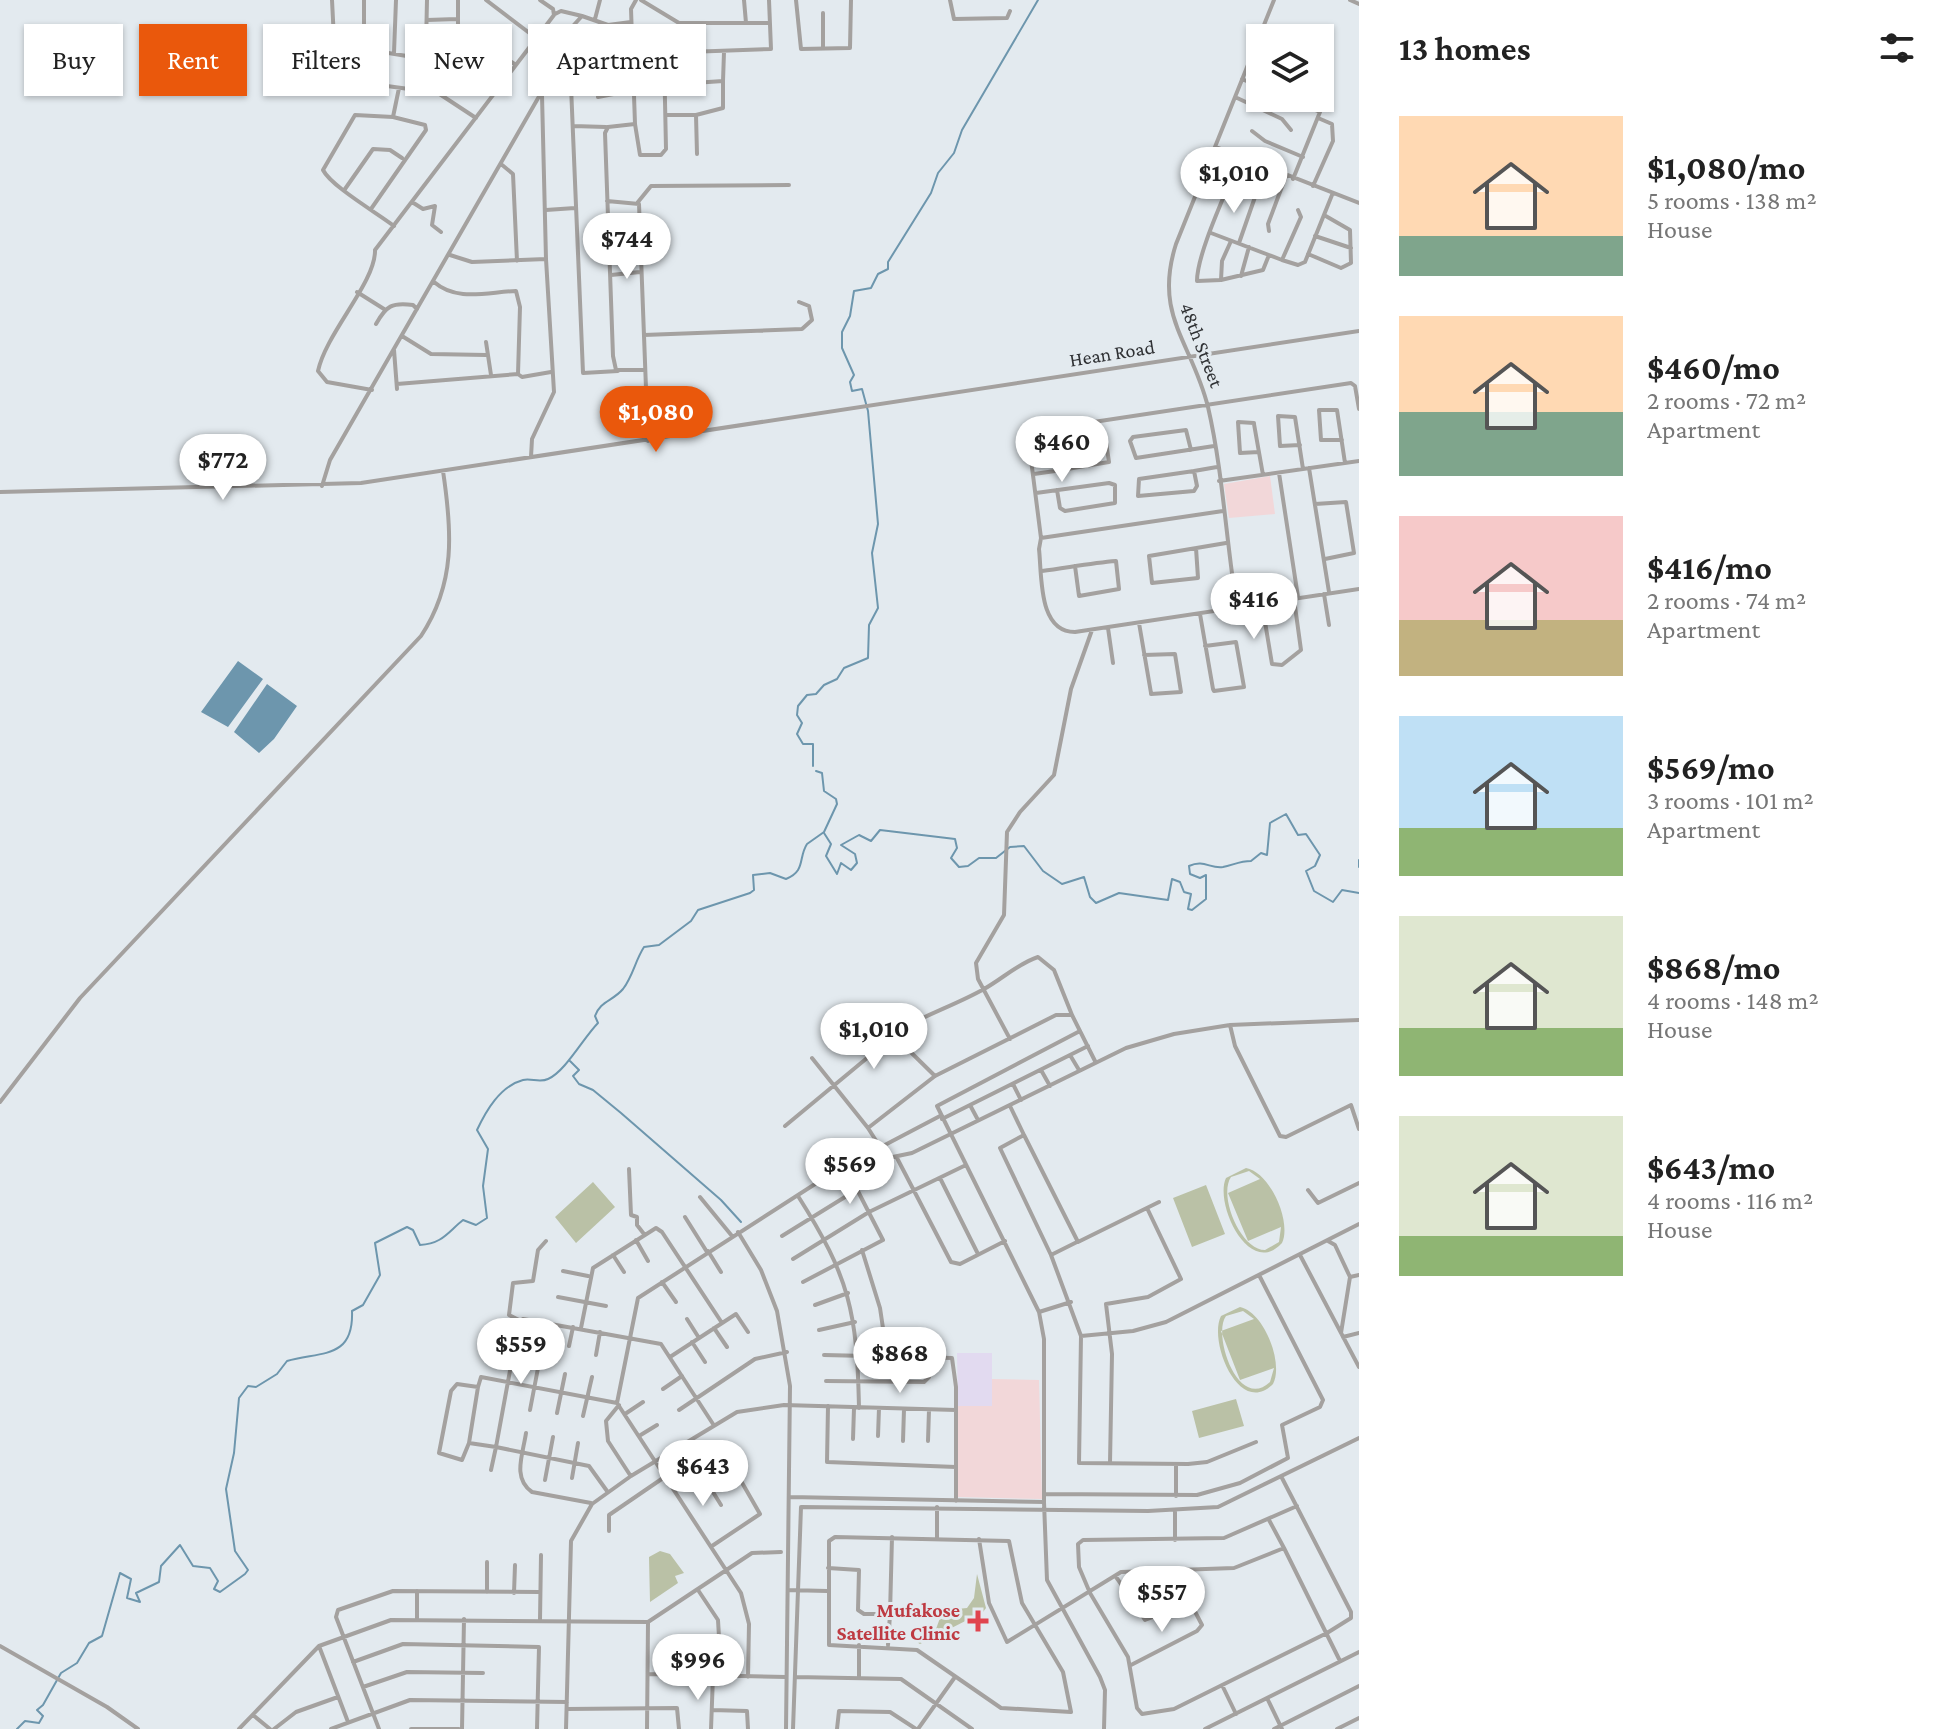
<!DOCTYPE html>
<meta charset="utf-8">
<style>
:root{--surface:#fff;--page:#f2f2f2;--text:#222;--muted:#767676;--accent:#ea580c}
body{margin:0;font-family:"Crimson Pro",serif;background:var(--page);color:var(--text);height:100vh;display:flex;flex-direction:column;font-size:30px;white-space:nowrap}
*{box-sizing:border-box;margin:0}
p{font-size:26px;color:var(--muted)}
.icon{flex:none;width:44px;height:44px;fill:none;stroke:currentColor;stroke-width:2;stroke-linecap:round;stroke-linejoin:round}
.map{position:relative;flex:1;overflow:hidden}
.sheet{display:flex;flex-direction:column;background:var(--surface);width:600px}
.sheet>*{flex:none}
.hud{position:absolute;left:24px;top:24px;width:760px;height:72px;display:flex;gap:16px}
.tools{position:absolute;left:1246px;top:24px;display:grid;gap:16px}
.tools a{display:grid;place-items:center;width:88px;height:88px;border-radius:0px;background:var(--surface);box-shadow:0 2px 6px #0004;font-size:40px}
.price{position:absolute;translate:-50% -68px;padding:0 18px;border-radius:28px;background:#fff;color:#222;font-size:26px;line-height:52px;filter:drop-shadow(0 2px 4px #0008)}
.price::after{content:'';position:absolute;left:50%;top:48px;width:24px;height:18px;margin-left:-12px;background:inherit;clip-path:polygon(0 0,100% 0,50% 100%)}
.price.active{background:var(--accent);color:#fff}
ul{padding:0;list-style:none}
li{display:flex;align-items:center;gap:24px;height:200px;padding:0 40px}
li span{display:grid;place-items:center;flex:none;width:224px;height:160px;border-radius:0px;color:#555}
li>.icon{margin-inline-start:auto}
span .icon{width:96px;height:96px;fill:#fffc;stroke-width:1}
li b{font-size:34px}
h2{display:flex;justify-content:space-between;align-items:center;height:96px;padding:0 40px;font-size:34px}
.pill{padding:0 28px;border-radius:0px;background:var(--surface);box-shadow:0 2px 6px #0004;font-size:28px;line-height:72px}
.pill.active{background:var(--accent);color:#fff}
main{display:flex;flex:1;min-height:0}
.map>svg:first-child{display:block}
.commercial{fill:#f2d7d9}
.medical{fill:#e2daf0}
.green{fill:#bac1a6;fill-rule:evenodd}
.water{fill:#6d96ad}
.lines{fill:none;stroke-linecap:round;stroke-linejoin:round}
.stream{stroke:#6d96ad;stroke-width:2}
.minor{stroke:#a4a19f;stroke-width:4}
.health-dot{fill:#e0444e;stroke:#e3eaef;stroke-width:3}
.labels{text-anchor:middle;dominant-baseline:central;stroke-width:6;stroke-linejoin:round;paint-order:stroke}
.street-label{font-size:20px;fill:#2f3134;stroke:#e3eaef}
.health-label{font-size:20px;font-weight:bold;fill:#be3a42;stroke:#e3eaef;text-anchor:end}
</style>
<main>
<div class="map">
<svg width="1359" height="1729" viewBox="0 0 1359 1729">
<rect width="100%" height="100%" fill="#e3eaef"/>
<path class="commercial" d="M 1270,476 L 1275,514 L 1229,518 L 1224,484 Z
M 992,1379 L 1039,1380 L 1042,1499 L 957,1497 L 958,1406 L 991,1406 Z"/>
<path class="medical" d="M 957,1353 L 992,1353 L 992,1406 L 958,1406 Z"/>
<path class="green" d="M 1246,1168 C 1270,1172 1292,1222 1282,1243 C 1249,1279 1214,1203 1226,1178 ZM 1249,1171 L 1260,1179 L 1228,1193 L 1248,1241 L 1281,1227 L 1279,1242 L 1265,1250 C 1241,1250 1218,1196 1231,1177 Z
M 593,1182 L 615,1207 L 576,1243 L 555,1217 Z
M 1206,1185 L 1225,1234 L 1192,1247 L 1173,1198 Z
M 1240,1307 C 1264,1312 1284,1363 1273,1384 C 1239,1418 1208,1341 1221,1316 ZM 1243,1311 L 1254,1319 L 1221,1331 L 1240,1380 L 1274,1368 L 1270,1382 C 1238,1412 1212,1334 1226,1316 Z
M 1236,1399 L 1244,1426 L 1199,1438 L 1192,1411 Z
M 660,1551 L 670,1554 L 684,1573 L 675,1576 L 678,1583 L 650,1602 L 649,1557 Z
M 977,1574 L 986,1608 L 983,1612 L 920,1644 L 915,1641 L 916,1637 L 936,1629 L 940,1618 L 933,1615 L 936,1611 L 967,1608 L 974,1598 Z"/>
<path class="water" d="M 238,661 L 263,679 L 228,727 L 201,712 Z
M 267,684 L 297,706 L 274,739 L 259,753 L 234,732 Z"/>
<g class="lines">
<path class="stream" d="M 813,766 L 813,744 L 803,744 L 797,734 L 802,723 L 797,715 L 798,706 L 807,695 L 816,694 L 824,685 L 837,679 L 844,668 L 868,658 L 869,625 L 878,608 L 872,553 L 878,524 L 868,411 L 862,389 L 852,391 L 850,382 L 854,375 L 842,348 L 842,332 L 850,316 L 854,291 L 871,288 L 878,274 L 888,269 L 888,262 L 931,193 L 938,173 L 954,153 L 962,130 L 1038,0
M 824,833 L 831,844 L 826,856 L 837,874 L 841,863 L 851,870 L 857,863 L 855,854 L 841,845 L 859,835 L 871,841 L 880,830 L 955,839 L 957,848 L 951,858 L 959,867 L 968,866 L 979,858 L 996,858 L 1010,847 L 1024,846 L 1043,871 L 1062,884 L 1084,877 L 1090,897 L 1096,903 L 1119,893 L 1168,900 L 1172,879 L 1180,882 L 1184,892 L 1191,894 L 1188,909 L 1192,910 L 1206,899 L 1206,875 L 1200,878 L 1190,874 L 1189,866 C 1204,859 1210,869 1223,867 C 1233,865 1240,861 1251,861 L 1261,853 L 1267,855 L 1270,823 L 1286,814 L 1298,835 L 1306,834 L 1320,855 L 1315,866 L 1306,871 L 1314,891 L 1333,902 L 1342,890 L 1359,893
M 1359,860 L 1359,867
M 570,1061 L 579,1070 L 573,1076 L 579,1084 L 593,1090 L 621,1113 L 721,1200 L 741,1222
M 17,1729 L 25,1721 L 39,1723 L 43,1716 L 37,1710 L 43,1705 L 61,1673 L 77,1663 L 89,1643 L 102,1636 L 120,1573 L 131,1579 L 127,1598 L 140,1602 L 136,1593 L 159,1582 L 161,1566 L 180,1545 L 193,1566 L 210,1568 L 218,1581 L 214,1589 L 220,1592 L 245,1574 L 248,1570 L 235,1551 L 226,1489 L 234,1453 L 239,1398 L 248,1386 L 256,1387 L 277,1374 L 287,1361 C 318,1351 354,1361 352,1311 L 363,1305 L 380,1275 L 375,1243 L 407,1227 L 413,1230 L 420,1245 C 442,1244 448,1232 463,1220 L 476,1225 L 487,1218 L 483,1186 L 488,1149 L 477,1130 C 486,1111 500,1086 523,1080 C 531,1078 540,1083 548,1079 C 565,1072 584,1037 598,1023 L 595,1016 C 600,1001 613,1001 623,989 C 633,976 635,961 644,947 L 659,945 L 691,921 L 698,910 L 750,893 L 754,890 L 753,875 L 770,873 L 786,879 C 806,871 798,858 807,844 L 824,832 L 837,804 L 836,799 L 824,791 L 822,773 L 816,771"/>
<path class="minor" d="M 332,0 L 336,79 L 438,93 L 476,118
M 458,0 L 458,63 L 497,92
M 486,0 L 536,38
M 636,0 L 631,9 L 635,124 L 640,155 L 661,155 L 666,149 L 664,54
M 641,0 L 679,23 L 770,23
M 744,0 L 746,23
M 796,0 L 801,49 L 850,48 L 851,0
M 950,0 L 954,19 L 1007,18 L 1010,11
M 1350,0 L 1359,4
M 555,14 L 561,11 L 582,16 L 572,27 L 569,38 L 583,373 L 618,371
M 582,16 L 608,25 L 631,22
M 595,19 L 600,0
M 427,20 L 457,19
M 457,36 L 476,38 L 516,65
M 364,49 L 425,59
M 823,49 L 823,13
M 394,53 L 396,0
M 632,54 L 771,49 L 769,0
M 605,62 L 632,64
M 1242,79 L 1260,87
M 364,82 L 364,0
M 664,85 L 723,81 L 724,52
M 425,91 L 427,0
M 598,97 L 634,90
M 1235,97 L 1282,119 L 1291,130
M 1286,98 L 1320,112 L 1293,179
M 1320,112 L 1325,91 L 1320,89
M 666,115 L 696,115 L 697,154
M 696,115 L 723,108 L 723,81
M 393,117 L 399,88
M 635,124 L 608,127 L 605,133 L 613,356 L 616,370 L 645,370
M 573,126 L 606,127
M 1252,131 L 1265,141 L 1303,157
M 1216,147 L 1359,203
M 501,164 L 513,174 L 517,261
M 1313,186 L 1333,141 L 1332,124 L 1318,118
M 345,189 L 373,149 L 390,150 L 402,158
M 607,201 L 639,204 L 648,441
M 412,202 L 423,209 L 435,206 L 432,225 L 441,232
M 638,202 L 651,186 L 789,185
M 371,209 L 426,130 L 425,125 L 393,117 L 355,115 L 323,170 C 331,186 377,213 394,226
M 546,210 L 575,208
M 1269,231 L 1268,224 L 1286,176
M 1211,233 L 1269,255 L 1263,270 L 1221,280 L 1197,281 C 1197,252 1229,187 1240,157
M 1315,236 L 1351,248
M 1239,243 L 1255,197 L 1254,189
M 1308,254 L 1341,268 L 1351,263 L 1350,230 L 1324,215
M 450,255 L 472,262 L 546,259 L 541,54 L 534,42
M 1269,255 L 1282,260 L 1301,217 L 1298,210
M 1282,260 L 1298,265 L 1305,262 L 1332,195
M 611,275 L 640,272
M 1241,276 L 1249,247
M 1221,280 L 1222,261 L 1231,241
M 434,282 C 457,302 487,292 516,291 L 520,307 L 518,374 L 522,377 L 551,372
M 357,292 L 384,309
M 376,324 C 386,306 392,302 413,305 L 417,309
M 644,335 L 802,329 L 812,320 L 809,306 L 799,302
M 402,336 L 431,354 L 486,355
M 486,342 L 491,375
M 394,350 L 397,389
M 397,384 L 518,374
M 372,390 L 327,382 L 318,371 C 326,333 376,282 375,250 L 554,15 L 553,9 L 540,0
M 1342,440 L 1321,440 L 1319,410 L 1337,410 L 1345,463
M 1106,442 L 1109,462 L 1055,471 L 1054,450 Z
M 1300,445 L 1280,446 L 1278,416 L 1295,417 L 1303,469
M 1191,450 L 1186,430 L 1133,437 L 1130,441 L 1136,458 L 1214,446
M 1259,452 L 1240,453 L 1238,422 L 1254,423 L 1254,424 L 1263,475
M 531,457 L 532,439 L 554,392 L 546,259
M 1309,468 L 1329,592
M 1194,471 L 1197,486 L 1194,491 L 1138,496 L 1139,479 Z
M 1194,471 L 1217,467
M 1279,473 L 1298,597
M 1034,474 L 1055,471
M 1219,481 L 1359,461
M 322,486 L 330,460 L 541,93
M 0,492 L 361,483 L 1359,331
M 1036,493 L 1109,483 L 1115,485 L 1115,503 L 1065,511 L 1060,508 L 1057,490
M 1315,504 L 1346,502 L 1354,553 L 1325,559
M 1223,511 L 1041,538 L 1039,549 C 1042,576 1038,632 1075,632 L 1359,589
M 1041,538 L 1028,436 L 1034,431 L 1351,383 L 1355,386 L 1359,409
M 1196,548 L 1198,578 L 1152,583 L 1149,556 L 1226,543
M 1042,571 C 1066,568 1091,563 1116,561 L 1119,589 L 1079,596 L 1075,566
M 1324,594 L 1329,625
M 1262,604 L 1272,664 L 1282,665 L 1301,650 L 1294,599
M 1237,608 C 1226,541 1223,472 1208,407 C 1192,342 1153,316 1176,244 L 1274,0
M 1200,614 L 1213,689 L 1214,691 L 1244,687 L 1236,642 L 1205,646
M 1139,623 L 1151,693 L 1151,694 L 1181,692 L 1175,654 L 1144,655
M 1108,628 L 1113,663
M 850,1015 L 878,1020 L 935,1076
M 1230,1025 L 1235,1046 L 1280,1136 L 1286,1137 L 1351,1105 L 1359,1129
M 895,1033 C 923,1015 954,1006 984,989 C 1002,979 1019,963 1038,957 L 1054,970 L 1072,1015
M 1010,1039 L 978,979 L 976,963 L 1004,915 L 1007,832 L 1020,812 L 1054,775 L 1071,689 L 1092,630
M 1070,1055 L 1079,1070
M 812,1058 L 868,1128 L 887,1158
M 1041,1070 L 1050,1086
M 1013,1084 L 1021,1100
M 0,1102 L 80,998 L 421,636 C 456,583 452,531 443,471
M 970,1105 L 978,1120
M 1010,1106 L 1024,1135
M 942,1119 L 1088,1046
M 785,1126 L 896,1034
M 868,1128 L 935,1076 L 1056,1015 L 1072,1015 L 1095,1061
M 881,1147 L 940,1116
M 897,1158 L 951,1262 L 960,1264 L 1005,1241
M 629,1169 L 631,1215 L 637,1217 L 637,1225 L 644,1234
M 940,1178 L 978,1254
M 1308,1190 L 1318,1203 L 1359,1183
M 798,1196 C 850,1278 857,1312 859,1408
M 700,1197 L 732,1236
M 685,1217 L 707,1252
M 738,1232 L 761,1270 L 777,1311 L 790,1386 L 786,1729
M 782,1236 L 845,1197
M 636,1240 L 648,1261
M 1328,1241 L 1335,1245 L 1350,1277 L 1359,1275
M 862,1250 L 880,1308 L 887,1355
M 708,1251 L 721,1272
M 613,1255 L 624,1272
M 1051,1255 L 1077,1242
M 1300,1255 L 1359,1367
M 793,1259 L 869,1212 L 966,1165
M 563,1271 L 588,1276
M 662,1282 L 676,1302
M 803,1282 L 883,1240 L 845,1166
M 558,1297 L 606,1306
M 815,1305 L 848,1293
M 1039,1312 L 1071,1302
M 687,1319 L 699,1338
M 521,1321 L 509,1315 L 513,1283 L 533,1281 L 538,1250 L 546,1241
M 581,1328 L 593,1268 L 656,1228 L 662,1232 L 722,1323
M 714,1328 L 727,1347
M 819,1330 L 855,1322
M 1341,1333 L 1350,1277
M 1081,1336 L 1051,1255 L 1000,1148 L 1024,1135 L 1078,1242 L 1159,1202
M 1343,1337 L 1359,1333
M 692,1342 L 705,1362
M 543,1344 L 548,1323
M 569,1346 L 573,1327
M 596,1355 L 600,1332
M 824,1355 L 952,1358 L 956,1387 L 956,1467
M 670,1357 L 736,1314 L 748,1332
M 826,1381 L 924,1382 L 929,1377 L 928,1356
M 457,1384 L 478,1387 L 469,1443 L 462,1460 L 439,1453 L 451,1391 Z
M 478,1387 L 481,1377 L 617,1403
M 663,1389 L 682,1376
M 619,1405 L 606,1421 L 608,1441 L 630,1475
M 828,1406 L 827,1462 L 956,1467 L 956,1501
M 530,1410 L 538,1368
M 679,1410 L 755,1359 L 787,1352
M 557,1413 L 565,1374
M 625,1414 L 643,1402
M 583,1416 L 592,1377
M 526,1433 C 523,1454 512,1478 532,1492 L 591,1503
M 639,1436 L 657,1425
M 878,1436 L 879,1408
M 853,1439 L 854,1408
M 903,1441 L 904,1409
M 928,1441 L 929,1410
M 1256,1442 L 1207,1462 L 1188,1464 L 1079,1463 L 1081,1336 L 1133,1331 L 1166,1322 L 1359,1224
M 469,1443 L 496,1447 L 491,1470
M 1110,1463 L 1112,1354 L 1106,1304 L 1148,1297 L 1181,1279 L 1147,1208
M 700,1471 L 721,1505
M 572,1478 L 578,1443
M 1282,1478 L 1351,1612 L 1351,1618 L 1327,1633 L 1174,1709 L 1142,1714 L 1137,1708 L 1128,1657 L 1090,1593 L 1079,1567 L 1078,1544 L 1083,1540 L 1224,1538 L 1297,1506
M 545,1480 L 553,1437
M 674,1489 L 718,1459 L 729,1460 L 760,1514 L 712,1546
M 607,1491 L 589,1466 L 496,1447 L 516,1338 L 523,1319 L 661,1344 L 713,1424
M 1044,1494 L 1197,1495 L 1240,1483 L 1288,1458 L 1282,1425 L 1320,1407 L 1323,1400 L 1259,1275
M 1176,1496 L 1176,1465
M 790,1497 L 1044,1502 L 1047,1580 L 1100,1677 L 1105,1690 L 1104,1729
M 1044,1502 L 1044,1339 L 1039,1312 L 937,1106 L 1080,1031
M 1175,1511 L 1175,1540
M 1269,1520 L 1284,1548
M 609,1531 L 609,1515 L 666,1476
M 835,1537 L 1009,1541 L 1022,1603 L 1063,1672 L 1071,1712 L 1001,1708 L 917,1650 L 829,1645 L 829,1541 Z
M 937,1537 L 937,1507
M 979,1539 L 989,1603 L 1007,1642 L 1121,1572 L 1234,1568 L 1284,1548 L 1340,1661
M 828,1568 L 859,1570 L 858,1610 L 864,1614 L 890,1614 L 888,1645
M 1116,1577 L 1131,1598
M 788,1590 L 827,1591
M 487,1592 L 487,1562
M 514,1593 L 515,1565
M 890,1614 L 892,1537
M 417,1618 L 417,1591
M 540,1620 L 541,1555
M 859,1645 L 859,1678
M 0,1646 L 107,1707 L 138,1729
M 319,1646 L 348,1722
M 353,1662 L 403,1644 L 539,1647 L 537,1729
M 1131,1665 L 1197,1631 L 1202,1625 L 1190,1602 L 1145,1620 L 1132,1600 L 1132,1572
M 648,1674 L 786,1677
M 680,1676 L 682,1641 L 715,1641 L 719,1637 L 718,1620 L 698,1590
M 748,1677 L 749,1624 L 741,1593 L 617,1403 L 638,1298 L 840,1168 L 912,1153 L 1126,1048 L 1174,1034 L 1230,1025 L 1359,1020
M 795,1677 L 901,1679 L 972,1729
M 1222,1685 L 1236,1714
M 363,1687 L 407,1672 L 483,1673
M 1267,1698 L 1282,1729
M 567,1709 L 677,1708 L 679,1729
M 712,1710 L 747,1711 L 748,1729
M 253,1715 L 270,1729
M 239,1729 L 319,1646 L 391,1620 L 648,1622 L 752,1553 L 781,1552
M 274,1729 L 296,1712 L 338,1697
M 331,1729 L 410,1700 L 567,1702
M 379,1729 L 336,1617 L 338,1610 L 393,1591 L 539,1592
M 411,1729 L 459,1729
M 462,1729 L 464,1619
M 566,1729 L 571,1541 L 592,1504 L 631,1476 L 737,1412 L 784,1405 L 956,1410
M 647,1729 L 648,1622
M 711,1729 L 713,1676
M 793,1729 L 801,1507 L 1148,1511 L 1218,1507 L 1359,1438
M 837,1729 L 839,1711 L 890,1712 L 916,1729
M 918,1729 L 955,1677
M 1205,1729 L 1359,1652
M 1274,1729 L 1359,1686
M 1337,1729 L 1359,1718"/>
</g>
<path class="health-dot" d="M974 1609h8v8h8v8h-8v8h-8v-8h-8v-8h8z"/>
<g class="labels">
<g class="street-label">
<text transform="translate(1202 345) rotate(69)">48th Street</text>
<text transform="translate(1112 353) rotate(-9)">Hean Road</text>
</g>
<g class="health-label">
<text x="960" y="1610">Mufakose<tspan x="960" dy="23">Satellite Clinic</tspan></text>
</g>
</g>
</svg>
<div class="tools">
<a><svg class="icon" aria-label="layers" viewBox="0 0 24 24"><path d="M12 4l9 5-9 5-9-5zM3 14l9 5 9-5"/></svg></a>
</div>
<b class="price" style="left:1234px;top:215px">$1,010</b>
<b class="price" style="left:627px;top:281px">$744</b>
<b class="price active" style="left:656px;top:454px">$1,080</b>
<b class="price" style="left:1062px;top:484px">$460</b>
<b class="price" style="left:223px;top:502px">$772</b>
<b class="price" style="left:1254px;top:641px">$416</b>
<b class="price" style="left:874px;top:1071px">$1,010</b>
<b class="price" style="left:850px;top:1206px">$569</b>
<b class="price" style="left:521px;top:1386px">$559</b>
<b class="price" style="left:900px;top:1395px">$868</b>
<b class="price" style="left:703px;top:1508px">$643</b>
<b class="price" style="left:1162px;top:1634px">$557</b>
<b class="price" style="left:698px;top:1702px">$996</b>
<div class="hud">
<a class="pill">Buy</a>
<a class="pill active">Rent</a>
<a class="pill">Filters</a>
<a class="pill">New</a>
<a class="pill">Apartment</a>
</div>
</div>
<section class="sheet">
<h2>13 homes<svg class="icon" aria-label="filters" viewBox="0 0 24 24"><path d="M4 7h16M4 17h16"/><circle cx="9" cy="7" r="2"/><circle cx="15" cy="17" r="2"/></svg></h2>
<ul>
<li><span style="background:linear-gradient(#ffd9b3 75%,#7fa58c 0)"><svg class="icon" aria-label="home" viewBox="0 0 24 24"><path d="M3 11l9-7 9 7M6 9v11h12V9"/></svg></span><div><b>$1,080/mo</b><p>5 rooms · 138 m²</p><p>House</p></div></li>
<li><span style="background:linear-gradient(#ffd9b3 60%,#7fa58c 0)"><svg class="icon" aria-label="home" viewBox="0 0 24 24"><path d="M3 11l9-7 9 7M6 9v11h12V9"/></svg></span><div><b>$460/mo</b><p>2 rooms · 72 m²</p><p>Apartment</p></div></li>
<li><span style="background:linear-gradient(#f6c9c9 65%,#c2b280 0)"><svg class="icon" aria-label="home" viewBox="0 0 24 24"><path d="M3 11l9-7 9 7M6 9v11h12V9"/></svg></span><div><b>$416/mo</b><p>2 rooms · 74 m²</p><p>Apartment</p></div></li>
<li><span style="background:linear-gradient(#bfe0f5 70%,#8fb573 0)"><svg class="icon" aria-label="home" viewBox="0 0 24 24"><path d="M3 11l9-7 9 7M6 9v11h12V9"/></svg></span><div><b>$569/mo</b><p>3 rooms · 101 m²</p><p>Apartment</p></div></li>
<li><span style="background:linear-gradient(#dfe7d0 70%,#8fb573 0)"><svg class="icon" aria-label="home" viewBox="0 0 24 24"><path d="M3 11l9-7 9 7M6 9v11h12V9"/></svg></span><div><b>$868/mo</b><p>4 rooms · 148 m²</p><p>House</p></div></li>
<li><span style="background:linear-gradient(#dfe7d0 75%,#8fb573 0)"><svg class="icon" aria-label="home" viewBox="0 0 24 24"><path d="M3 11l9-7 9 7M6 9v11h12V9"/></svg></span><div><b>$643/mo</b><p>4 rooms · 116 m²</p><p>House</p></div></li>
</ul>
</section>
</main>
